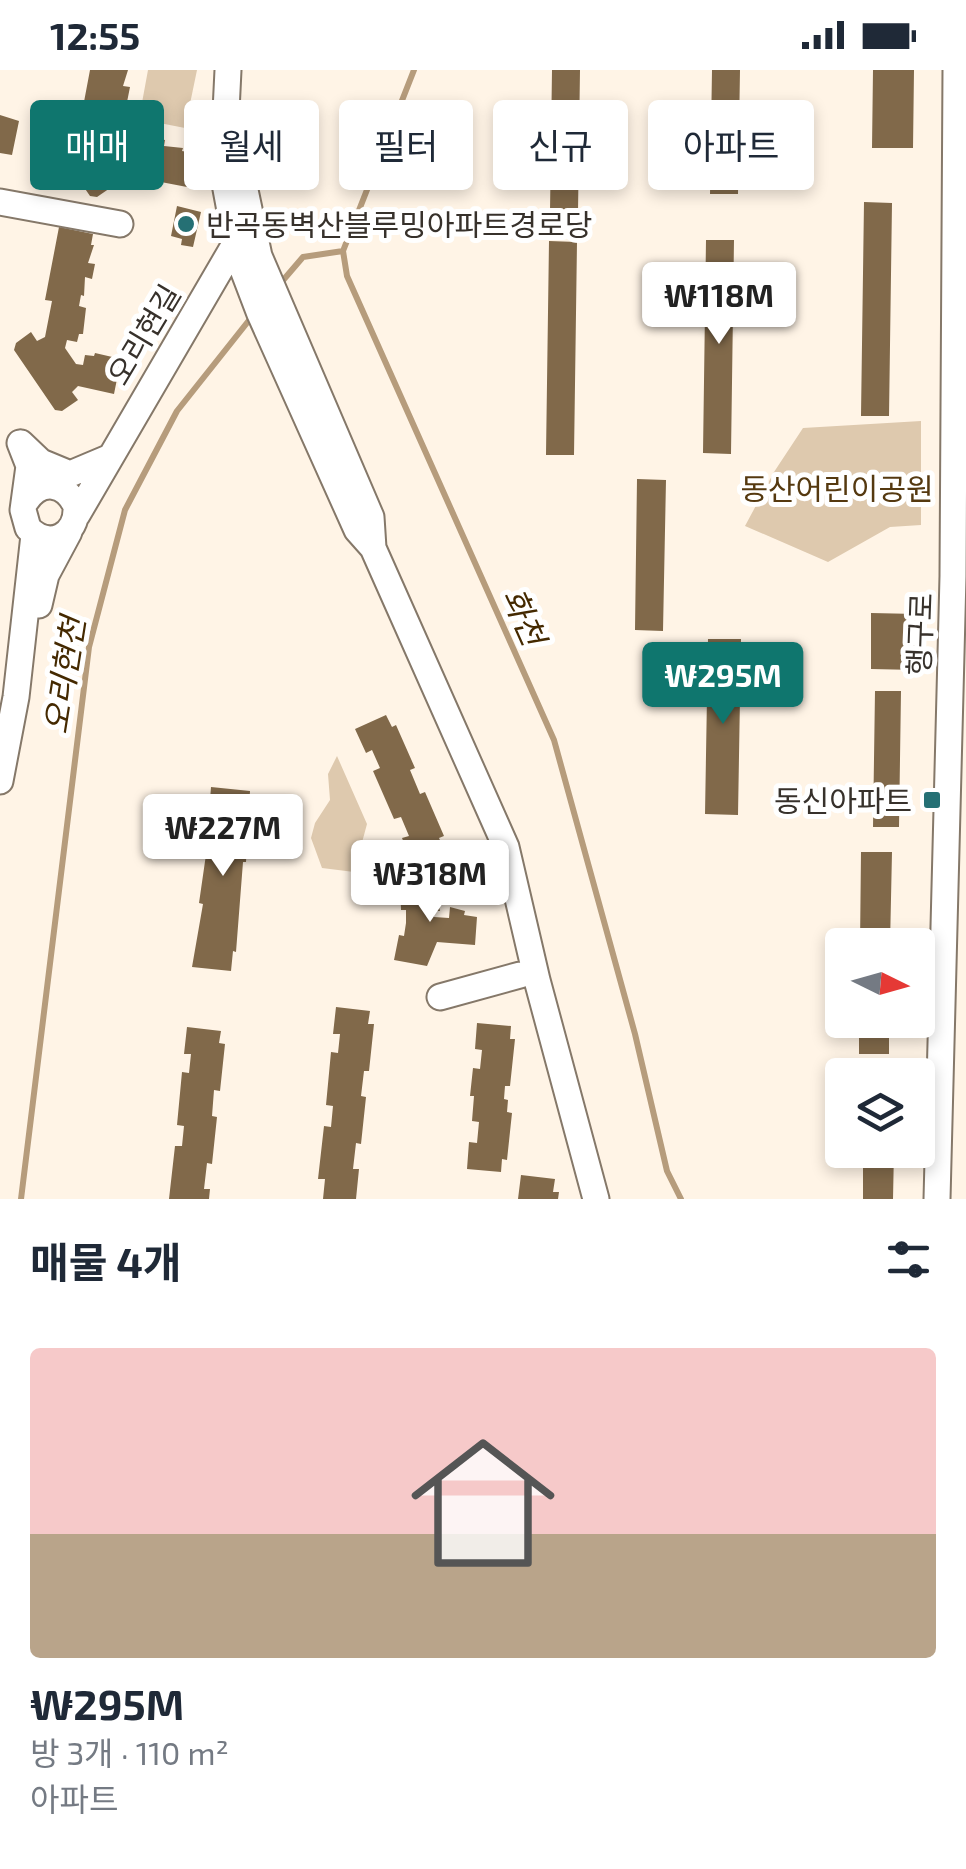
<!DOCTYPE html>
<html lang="ko">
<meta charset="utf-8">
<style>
:root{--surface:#fff;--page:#f6f6f7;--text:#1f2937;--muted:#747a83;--line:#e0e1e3;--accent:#0f766e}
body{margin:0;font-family:"Exo 2","Noto Sans KR",sans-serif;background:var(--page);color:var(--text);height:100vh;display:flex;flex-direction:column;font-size:38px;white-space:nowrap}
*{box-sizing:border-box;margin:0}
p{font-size:32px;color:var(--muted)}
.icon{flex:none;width:55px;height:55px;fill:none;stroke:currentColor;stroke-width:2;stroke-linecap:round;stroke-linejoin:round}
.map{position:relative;height:1129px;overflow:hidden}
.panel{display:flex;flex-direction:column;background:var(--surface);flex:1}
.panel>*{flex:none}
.hud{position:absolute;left:30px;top:30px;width:908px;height:90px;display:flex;gap:20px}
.needle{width:65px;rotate:95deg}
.fabs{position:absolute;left:825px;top:858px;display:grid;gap:20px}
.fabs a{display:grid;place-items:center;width:110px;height:110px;border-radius:10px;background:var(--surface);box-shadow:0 5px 15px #0003;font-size:50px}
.price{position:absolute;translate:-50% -85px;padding:0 22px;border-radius:10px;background:#fff;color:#222;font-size:32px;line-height:65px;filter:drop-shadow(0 2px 5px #0008)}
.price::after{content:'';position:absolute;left:50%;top:60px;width:30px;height:22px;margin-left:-15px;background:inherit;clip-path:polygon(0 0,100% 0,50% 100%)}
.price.active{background:var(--accent);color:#fff}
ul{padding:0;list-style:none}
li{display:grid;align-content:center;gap:20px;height:530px;padding:0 30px}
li+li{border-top:2px solid var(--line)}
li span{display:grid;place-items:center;height:310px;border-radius:10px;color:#555}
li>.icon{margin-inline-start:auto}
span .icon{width:180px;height:180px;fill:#fffc;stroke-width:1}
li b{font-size:42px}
h2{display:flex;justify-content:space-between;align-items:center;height:120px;padding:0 30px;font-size:42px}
.chip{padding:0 35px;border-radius:10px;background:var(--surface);box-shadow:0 5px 15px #0003;font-size:35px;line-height:90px}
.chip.active{background:var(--accent);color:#fff}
.status{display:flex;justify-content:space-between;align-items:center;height:70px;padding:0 50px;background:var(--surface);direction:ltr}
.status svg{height:28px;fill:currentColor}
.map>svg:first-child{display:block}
.green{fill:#dec9ae}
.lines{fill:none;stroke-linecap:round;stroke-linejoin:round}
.stream{stroke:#b69c7c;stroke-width:6}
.building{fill:#81694a}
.minor-casing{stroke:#857869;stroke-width:29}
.minor{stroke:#fff;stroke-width:25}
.poi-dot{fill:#257074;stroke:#fff;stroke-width:4}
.labels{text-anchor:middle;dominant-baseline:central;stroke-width:10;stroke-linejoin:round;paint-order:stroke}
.poi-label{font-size:30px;fill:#37312b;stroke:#fff;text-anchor:start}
.street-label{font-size:30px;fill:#37312b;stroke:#fff}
.park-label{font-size:30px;fill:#553910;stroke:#fff}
.water-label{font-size:32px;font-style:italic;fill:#442900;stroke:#fff}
</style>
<div class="status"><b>12:55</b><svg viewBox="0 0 49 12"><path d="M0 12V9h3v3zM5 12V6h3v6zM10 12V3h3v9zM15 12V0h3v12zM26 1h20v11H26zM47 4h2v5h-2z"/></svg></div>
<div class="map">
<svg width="966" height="1129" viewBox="0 0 966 1129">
<rect width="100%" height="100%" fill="#fff4e6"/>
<path class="green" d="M 148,0 L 197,0 L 185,58 L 139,49 Z
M 921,351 L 921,455 L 890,457 L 828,492 L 745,456 L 774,402 L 803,358 Z
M 337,686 L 367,754 L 354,802 L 322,798 L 311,768 L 315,753 L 330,730 L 328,704 Z"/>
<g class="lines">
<path class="stream" d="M 414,0 L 343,181 L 347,206 L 554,670 L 635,964 L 667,1101 L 681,1129
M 279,215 L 303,187 L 343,181
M 21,1129 L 89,577 L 125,440 L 177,341 L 254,244"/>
</g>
<path class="building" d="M 90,0 L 128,0 L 123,16 L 130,17 L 127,32 L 120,31 L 119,49 L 116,48 L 114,60 L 101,57 L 100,64 L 111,79 L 118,81 L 120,69 L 131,71 L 132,68 L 150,74 L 151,67 L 165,70 L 164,76 L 183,78 L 182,81 L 193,83 L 187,117 L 114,103 L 107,108 L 113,116 L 97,127 L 90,126 L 49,66 L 51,59 L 66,48 L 72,57 L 80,53 Z
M 552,0 L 580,0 L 578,142 L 550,141 Z
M 712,0 L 740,0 L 738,124 L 710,124 Z
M 873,0 L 914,0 L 913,78 L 872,78 Z
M 0,45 L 19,51 L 12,85 L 0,83 Z
M 864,132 L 892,133 L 889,346 L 861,346 Z
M 177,136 L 201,142 L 193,177 L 181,175 L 182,169 L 171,166 Z
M 59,157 L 93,164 L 91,175 L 94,175 L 88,193 L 95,194 L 92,209 L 85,207 L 84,226 L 81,225 L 79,236 L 86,238 L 83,264 L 79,264 L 77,272 L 67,270 L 65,278 L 76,294 L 83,295 L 85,285 L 94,286 L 95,283 L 121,289 L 114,324 L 78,316 L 72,322 L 78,330 L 62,341 L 55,340 L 14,280 L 16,273 L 31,262 L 37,271 L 45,267 L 52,231 L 45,230 Z
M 706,170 L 734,170 L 731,384 L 703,383 Z
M 549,171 L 577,172 L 574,385 L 546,385 Z
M 637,409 L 666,410 L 663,561 L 635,560 Z
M 871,543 L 917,544 L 916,600 L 871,599 Z
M 708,569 L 741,569 L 738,745 L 705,744 Z
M 875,621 L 901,621 L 899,757 L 873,757 Z
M 386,645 L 392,657 L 396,655 L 415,698 L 410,700 L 420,724 L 425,722 L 444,766 L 439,768 L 444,779 L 412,793 L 402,768 L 409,766 L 401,747 L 394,749 L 373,701 L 380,698 L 372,680 L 366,683 L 355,659 Z
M 211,717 L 250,721 L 246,792 L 243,792 L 236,882 L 233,881 L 231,901 L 192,897 L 203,834 L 199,833 L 212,743 L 209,743 Z
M 861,782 L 892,782 L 890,875 L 860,875 Z
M 400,814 L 434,814 L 440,841 L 434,841 L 434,847 L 449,848 L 450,837 L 465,841 L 464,845 L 477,847 L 475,875 L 437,872 L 427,896 L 394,890 L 399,865 L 404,866 L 406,853 L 406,840 L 401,840 Z
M 336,937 L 370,941 L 368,954 L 374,954 L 369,1001 L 364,1001 L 361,1026 L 366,1027 L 361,1074 L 356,1073 L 353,1099 L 359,1099 L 356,1129 L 323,1129 L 325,1109 L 318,1109 L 324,1056 L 331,1057 L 333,1036 L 326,1035 L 331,982 L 338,983 L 340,964 L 333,964 Z
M 859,950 L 889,950 L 889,984 L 859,984 Z
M 477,953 L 511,956 L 510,969 L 515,969 L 510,1016 L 505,1016 L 504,1029 L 508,1030 L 507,1042 L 512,1043 L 507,1090 L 502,1089 L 501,1102 L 467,1099 L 469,1072 L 477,1073 L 479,1052 L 472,1051 L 474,1026 L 470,1026 L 473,998 L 480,999 L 482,980 L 475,979 Z
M 187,957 L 221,961 L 219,973 L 225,974 L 220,1021 L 214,1020 L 212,1046 L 217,1047 L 212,1094 L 207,1093 L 204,1119 L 210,1119 L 209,1129 L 169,1129 L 175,1076 L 182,1076 L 184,1056 L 177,1055 L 182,1002 L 189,1003 L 191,984 L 184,984 Z
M 863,1080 L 894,1080 L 893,1129 L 863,1129 Z
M 521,1105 L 555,1109 L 553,1122 L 559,1122 L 558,1129 L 518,1129 Z"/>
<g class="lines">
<defs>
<path id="minor" d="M 228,0 L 223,103 L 239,189 L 260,244 L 357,460 L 373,478 L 506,777 L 537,910 L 596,1129
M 241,53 L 242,106 L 259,186 L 371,447 L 373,478
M 0,132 L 120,154
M 20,373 L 29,396 L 23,440 L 28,458 C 49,480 78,466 76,436 C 65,412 41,409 26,431
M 21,373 L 41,392 L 70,404 L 108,388
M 77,445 L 235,174
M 39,535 L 46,505 L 69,462
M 0,711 L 16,627 L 34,465
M 440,927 L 520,905
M 937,1129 L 953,506 L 956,0"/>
</defs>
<use href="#minor" class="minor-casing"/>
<use href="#minor" class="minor"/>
</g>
<g class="poi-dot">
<circle cx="186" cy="154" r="10"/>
<rect x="922" y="720" width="20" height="20" rx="5"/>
</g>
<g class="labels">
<g class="poi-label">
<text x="206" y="154">반곡동벽산블루밍아파트경로당</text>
<text x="912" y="730" text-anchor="end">동신아파트</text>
</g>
<g class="street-label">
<text transform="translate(143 264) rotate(-59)">오리현길</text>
<text transform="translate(919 564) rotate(-88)">행구로</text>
</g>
<g class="park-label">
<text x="837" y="418">동산어린이공원</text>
</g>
<g class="water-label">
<text transform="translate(525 546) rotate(66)">화천</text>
<text transform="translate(63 605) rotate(-81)">오리현천</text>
</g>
</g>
</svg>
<div class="fabs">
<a><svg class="needle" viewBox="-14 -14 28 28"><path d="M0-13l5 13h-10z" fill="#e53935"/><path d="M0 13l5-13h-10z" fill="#747a83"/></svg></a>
<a><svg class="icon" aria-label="layers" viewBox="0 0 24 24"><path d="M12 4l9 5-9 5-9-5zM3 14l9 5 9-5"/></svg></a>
</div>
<b class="price" style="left:719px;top:277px">₩118M</b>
<b class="price active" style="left:723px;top:657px">₩295M</b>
<b class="price" style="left:223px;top:809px">₩227M</b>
<b class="price" style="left:430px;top:855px">₩318M</b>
<div class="hud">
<a class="chip active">매매</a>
<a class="chip">월세</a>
<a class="chip">필터</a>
<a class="chip">신규</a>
<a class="chip">아파트</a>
</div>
</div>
<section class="panel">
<h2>매물 4개<svg class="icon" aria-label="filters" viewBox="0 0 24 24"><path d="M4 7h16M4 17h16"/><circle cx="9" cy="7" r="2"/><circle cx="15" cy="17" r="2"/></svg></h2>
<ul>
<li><span style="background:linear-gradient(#f6c9c9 60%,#b9a48a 0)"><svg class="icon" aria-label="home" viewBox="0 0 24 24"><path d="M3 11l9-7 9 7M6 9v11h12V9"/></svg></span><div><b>₩295M</b><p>방 3개 · 110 m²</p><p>아파트</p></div></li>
</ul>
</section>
